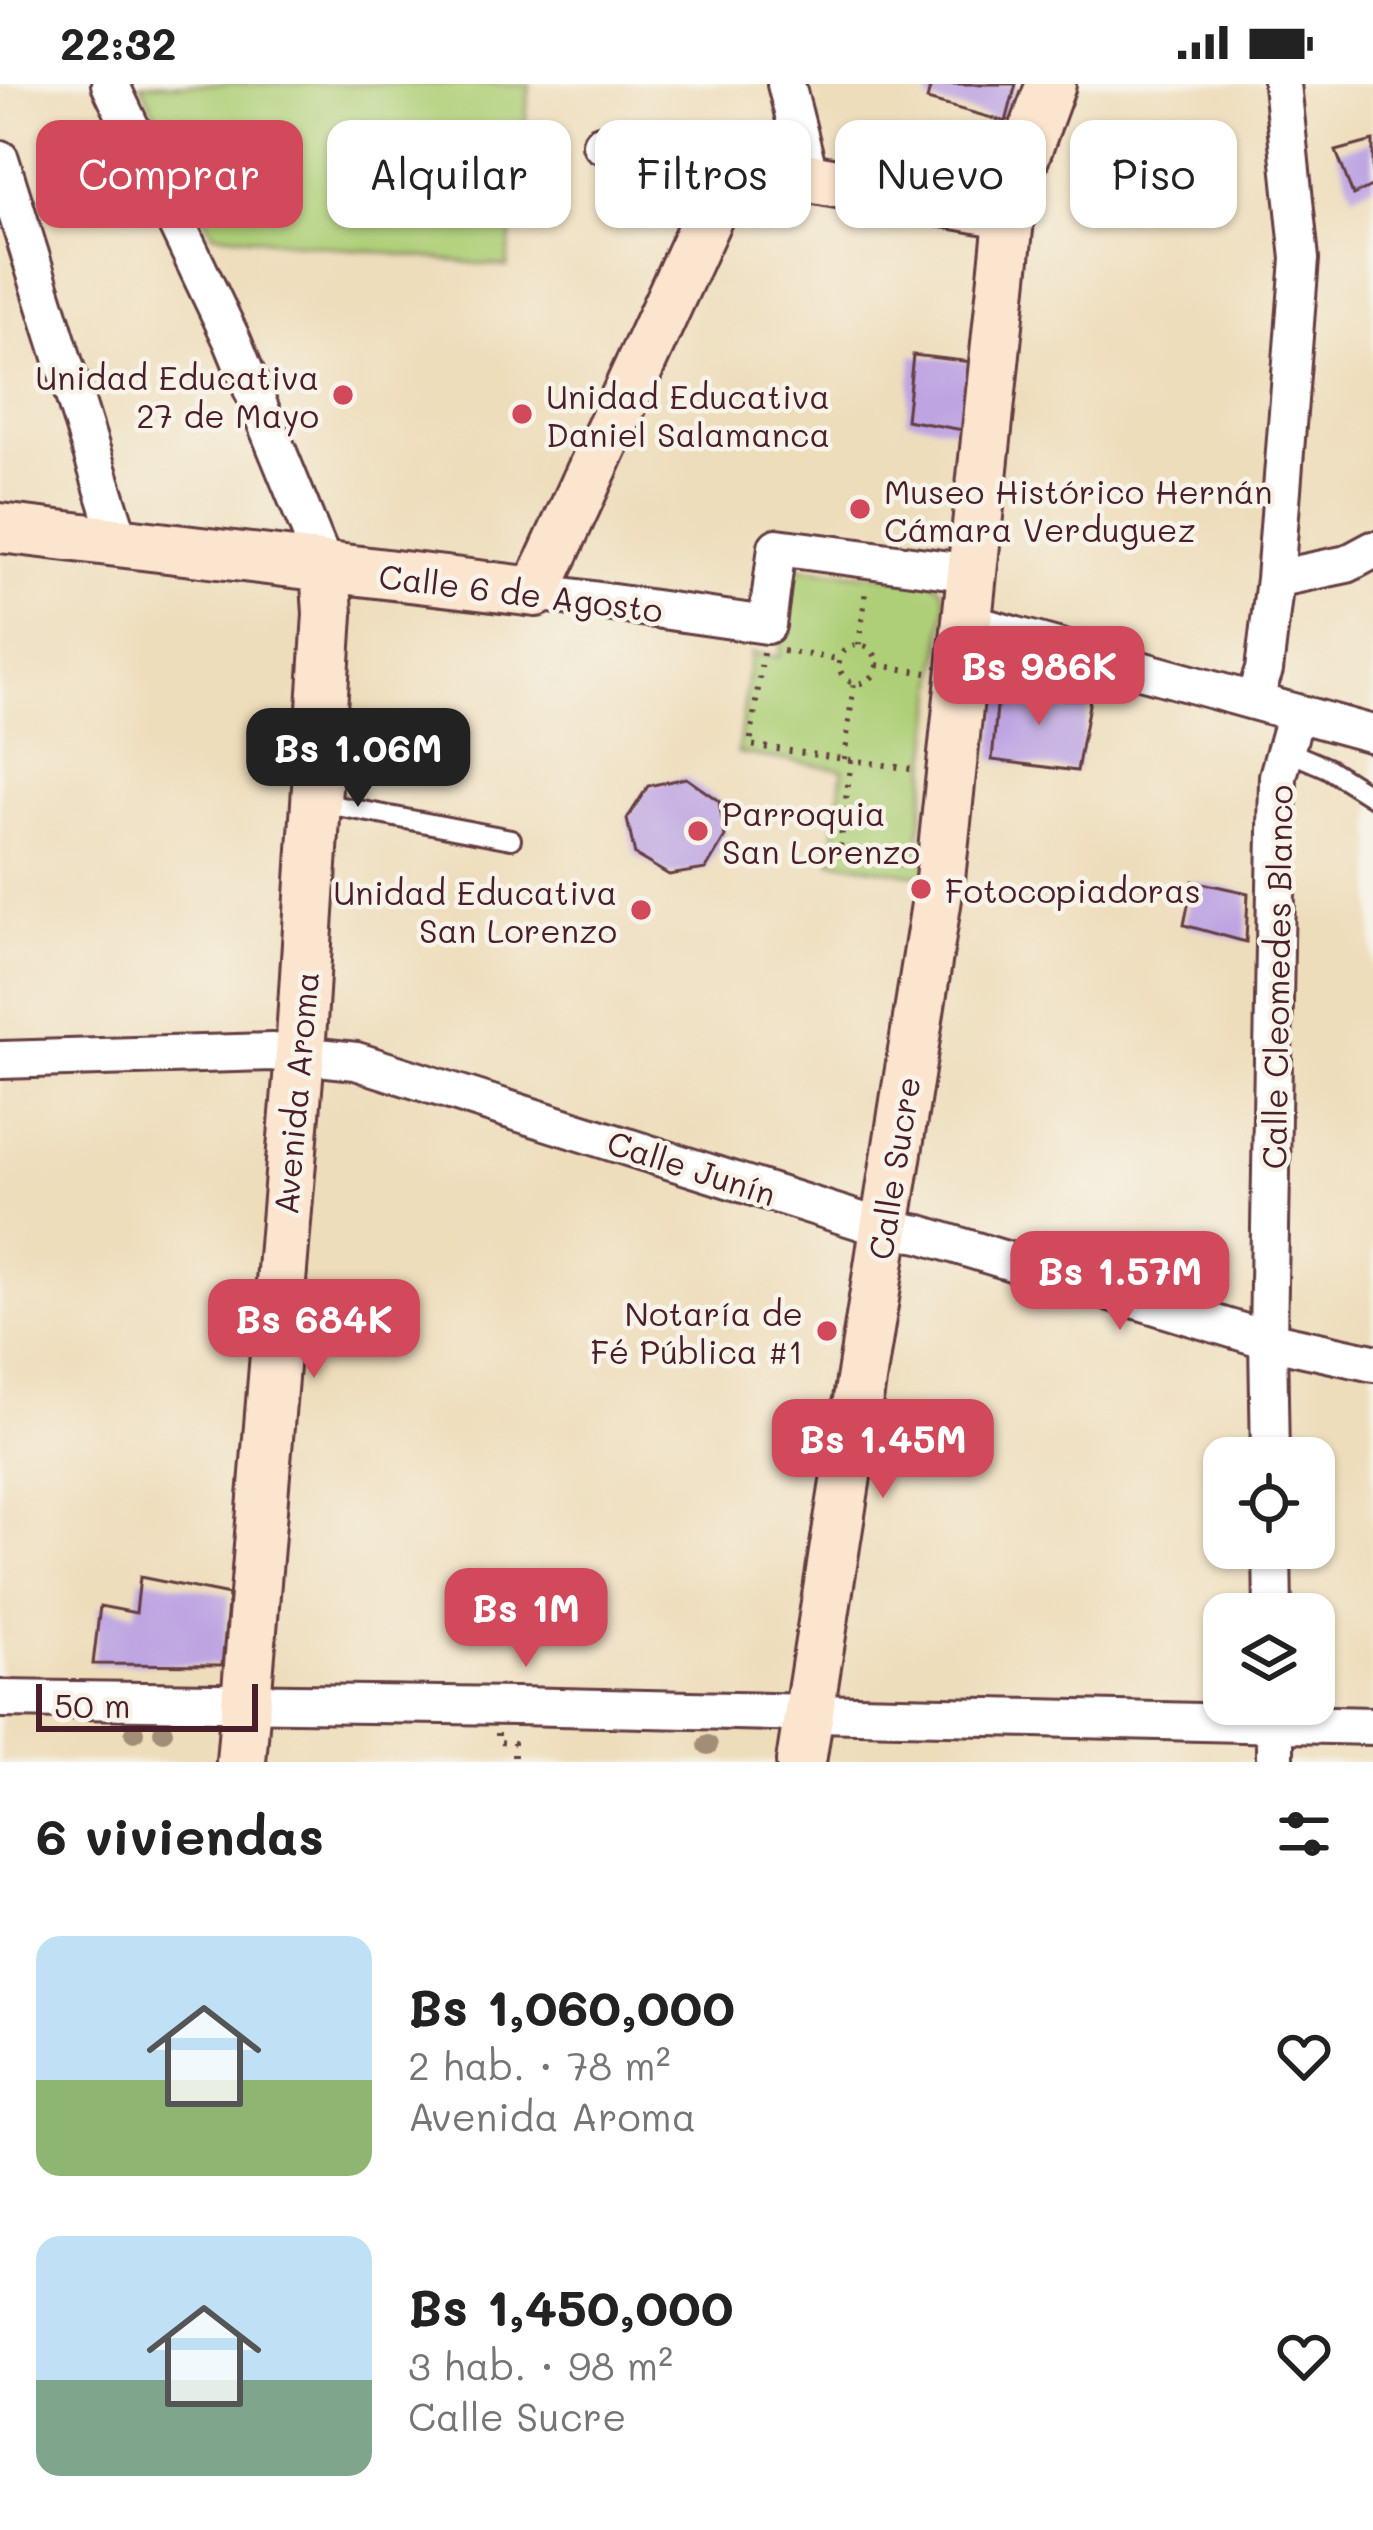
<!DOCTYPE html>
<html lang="es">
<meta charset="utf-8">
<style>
:root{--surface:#fff;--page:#f6f6f6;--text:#222;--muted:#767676;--accent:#d1495b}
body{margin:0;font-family:Mali,sans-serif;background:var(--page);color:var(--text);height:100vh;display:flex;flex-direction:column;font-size:45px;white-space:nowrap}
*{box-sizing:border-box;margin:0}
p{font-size:39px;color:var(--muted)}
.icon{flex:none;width:66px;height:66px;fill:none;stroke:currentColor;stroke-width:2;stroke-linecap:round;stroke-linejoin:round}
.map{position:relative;height:1678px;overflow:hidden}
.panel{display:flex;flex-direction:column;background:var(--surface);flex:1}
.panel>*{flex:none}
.hud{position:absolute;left:36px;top:36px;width:1302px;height:108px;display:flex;gap:24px}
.tools{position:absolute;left:1203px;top:1353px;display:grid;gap:24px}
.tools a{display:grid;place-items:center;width:132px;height:132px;border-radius:24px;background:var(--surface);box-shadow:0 3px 9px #0004;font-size:60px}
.scale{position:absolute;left:36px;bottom:30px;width:222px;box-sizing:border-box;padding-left:12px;border:6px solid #4a1f2b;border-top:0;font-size:33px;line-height:42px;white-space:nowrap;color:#4a1f2b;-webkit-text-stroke:9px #f7f3e8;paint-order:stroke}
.price{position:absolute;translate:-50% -102px;padding:0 27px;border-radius:24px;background:var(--accent);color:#fff;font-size:39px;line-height:78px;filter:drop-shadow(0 3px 6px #0008)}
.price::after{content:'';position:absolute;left:50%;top:72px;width:36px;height:27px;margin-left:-18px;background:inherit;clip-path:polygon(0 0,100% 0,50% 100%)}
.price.on{background:#222;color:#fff}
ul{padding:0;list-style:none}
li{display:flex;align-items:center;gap:36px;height:300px;padding:0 36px}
li span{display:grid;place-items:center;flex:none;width:336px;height:240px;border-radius:24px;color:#555}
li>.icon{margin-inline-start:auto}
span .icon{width:144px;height:144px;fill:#fffc;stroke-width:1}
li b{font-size:51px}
h2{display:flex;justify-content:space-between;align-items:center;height:144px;padding:0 36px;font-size:51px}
.pill{padding:0 42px;border-radius:24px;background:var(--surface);box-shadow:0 3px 9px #0004;font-size:42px;line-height:108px}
.pill.on{background:var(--accent);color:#fff}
.status{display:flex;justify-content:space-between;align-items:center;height:84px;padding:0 60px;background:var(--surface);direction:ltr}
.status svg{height:33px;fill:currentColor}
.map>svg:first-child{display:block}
.green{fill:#aecf77;stroke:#7c7751;stroke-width:3}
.building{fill:#bea5e2}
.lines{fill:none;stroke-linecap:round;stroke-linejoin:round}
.service-casing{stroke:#633c41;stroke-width:24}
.minor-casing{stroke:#633c41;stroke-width:42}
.secondary-casing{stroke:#633c41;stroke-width:54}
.path{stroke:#633c41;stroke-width:6;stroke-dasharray:3 9;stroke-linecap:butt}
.service{stroke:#fff;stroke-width:18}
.minor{stroke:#fff;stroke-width:36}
.secondary{stroke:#fce5cf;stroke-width:48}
.tree{fill:#a28d76}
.poi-dot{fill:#d1495b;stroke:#f7f3e8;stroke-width:4.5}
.labels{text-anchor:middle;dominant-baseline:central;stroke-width:9;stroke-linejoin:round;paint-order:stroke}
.poi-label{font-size:33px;fill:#4a1f2b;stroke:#f7f3e8;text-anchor:start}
.street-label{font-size:33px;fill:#4a1f2b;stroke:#f7f3e8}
</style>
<div class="status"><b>22:32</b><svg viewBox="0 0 49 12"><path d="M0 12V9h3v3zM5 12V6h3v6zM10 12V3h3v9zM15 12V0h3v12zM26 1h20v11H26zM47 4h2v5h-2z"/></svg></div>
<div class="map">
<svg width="1373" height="1678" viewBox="0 0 1373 1678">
<rect width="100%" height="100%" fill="#f7f3e8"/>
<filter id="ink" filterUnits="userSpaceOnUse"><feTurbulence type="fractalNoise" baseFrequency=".00833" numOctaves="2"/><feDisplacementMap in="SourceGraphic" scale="24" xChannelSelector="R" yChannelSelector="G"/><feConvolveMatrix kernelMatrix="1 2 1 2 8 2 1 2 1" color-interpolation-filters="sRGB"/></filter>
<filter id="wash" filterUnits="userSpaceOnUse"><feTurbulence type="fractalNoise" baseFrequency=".004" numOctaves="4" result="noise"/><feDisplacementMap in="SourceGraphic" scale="48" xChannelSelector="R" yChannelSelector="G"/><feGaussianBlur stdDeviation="2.7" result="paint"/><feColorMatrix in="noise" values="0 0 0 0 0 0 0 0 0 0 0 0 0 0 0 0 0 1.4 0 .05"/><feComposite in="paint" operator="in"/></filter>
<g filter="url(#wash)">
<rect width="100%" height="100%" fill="#edb"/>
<path class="green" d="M 141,0 L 530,0 L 507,183 L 213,149 Z
M 798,484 L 931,496 L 942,504 L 946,516 L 919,761 L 931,793 L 831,777 L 843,685 L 738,669 L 751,569 L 779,573 L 790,493 Z"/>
<g id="blocks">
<path class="building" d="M 931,0 L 1016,0 L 1006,38 L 927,16 Z
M 1373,57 L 1373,101 L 1353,111 L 1336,67 Z
M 913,271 L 972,278 L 963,346 L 906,336 Z
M 999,601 L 1027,601 L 1027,608 L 1055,607 L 1053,615 L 1090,615 L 1077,687 L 992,676 Z
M 686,694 L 719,717 L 725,753 L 706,785 L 669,791 L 635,771 L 627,735 L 648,702 Z
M 1193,797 L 1248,809 L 1246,858 L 1184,841 Z
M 140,1493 L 229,1511 L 222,1581 L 93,1580 L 100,1522 L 136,1529 Z"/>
</g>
</g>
<g filter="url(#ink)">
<use href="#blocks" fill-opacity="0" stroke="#633c41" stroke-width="3"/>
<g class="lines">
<defs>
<path id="service" d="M 1285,666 L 1327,684 L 1373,713
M 316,718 L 511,755"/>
<path id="minor" d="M 110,0 L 232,256 L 325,483
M 786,0 L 810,94
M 601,60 L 732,80
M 0,75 L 120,458
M 1275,495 L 1347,480 L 1373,466
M 536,508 L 767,541 L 777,463 L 972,489
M 966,538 L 1373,650
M 1254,615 L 1264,586 L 1275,495 L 1300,175 L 1282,0
M 0,976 L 271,968 L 356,977 L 883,1144 L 920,1150 L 1268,1256 L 1373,1279
M 1270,1374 L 1268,1256 L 1278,692 L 1296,629
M 1272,1464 L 1273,1530
M 0,1615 L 516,1622 L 1373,1642
M 1275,1620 L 1275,1678"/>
<path id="secondary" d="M 0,444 L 536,508 L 732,80 L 1009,130
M 241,1678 L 300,970 L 328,530 L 325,483
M 801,1678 L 940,795 L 1012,107 L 1051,0"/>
</defs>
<use href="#service" class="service-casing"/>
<use href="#minor" class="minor-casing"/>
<use href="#secondary" class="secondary-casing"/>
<path class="path" d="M839 580a19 19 0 1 1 38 0a19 19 0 1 1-38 0Z
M 859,561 L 866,506
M 783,567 L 839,575
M 763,569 L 750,661 L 918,686
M 877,581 L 927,589
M 844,675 L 854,599
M 851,676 L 839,770 L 908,781
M 498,1649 L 498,1658 L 514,1659 L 514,1678"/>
<use href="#service" class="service"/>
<use href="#minor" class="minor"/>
<use href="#secondary" class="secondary"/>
</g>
<g class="tree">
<circle cx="163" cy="1647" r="10"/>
<circle cx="134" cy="1648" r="10"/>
<circle cx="708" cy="1661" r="10"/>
</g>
</g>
<g class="poi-dot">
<circle cx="343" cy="311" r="12"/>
<circle cx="522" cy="330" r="12"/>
<circle cx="860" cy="425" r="12"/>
<circle cx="698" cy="747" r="12"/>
<circle cx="921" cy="805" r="12"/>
<circle cx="641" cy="826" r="12"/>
<circle cx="827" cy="1247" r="12"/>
</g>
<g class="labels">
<g class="poi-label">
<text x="319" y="292" text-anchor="end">Unidad Educativa<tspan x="319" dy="38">27 de Mayo</tspan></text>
<text x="546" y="311">Unidad Educativa<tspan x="546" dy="38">Daniel Salamanca</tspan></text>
<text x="884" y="406">Museo Histórico Hernán<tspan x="884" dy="38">Cámara Verduguez</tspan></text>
<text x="722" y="728">Parroquia<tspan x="722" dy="38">San Lorenzo</tspan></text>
<text x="945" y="805">Fotocopiadoras</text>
<text x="617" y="807" text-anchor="end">Unidad Educativa<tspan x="617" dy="38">San Lorenzo</tspan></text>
<text x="803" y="1228" text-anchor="end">Notaría de<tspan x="803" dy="38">Fé Pública #1</tspan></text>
</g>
<g class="street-label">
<text transform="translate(521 508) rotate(7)">Calle 6 de Agosto</text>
<text transform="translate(1276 893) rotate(-89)">Calle Cleomedes Blanco</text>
<text transform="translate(295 1009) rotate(-85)">Avenida Aroma</text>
<text transform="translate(692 1083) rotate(18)">Calle Junín</text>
<text transform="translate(893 1084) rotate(-81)">Calle Sucre</text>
</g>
</g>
</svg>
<div class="tools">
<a><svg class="icon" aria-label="locate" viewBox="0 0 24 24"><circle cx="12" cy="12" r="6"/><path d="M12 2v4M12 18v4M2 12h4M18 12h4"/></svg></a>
<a><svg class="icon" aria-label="layers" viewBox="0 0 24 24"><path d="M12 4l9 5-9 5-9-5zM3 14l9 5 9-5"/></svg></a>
</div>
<div class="scale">50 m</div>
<b class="price" style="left:1039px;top:644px">Bs 986K</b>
<b class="price on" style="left:358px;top:726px">Bs 1.06M</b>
<b class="price" style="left:1120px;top:1249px">Bs 1.57M</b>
<b class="price" style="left:314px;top:1297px">Bs 684K</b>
<b class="price" style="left:883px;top:1417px">Bs 1.45M</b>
<b class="price" style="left:526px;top:1586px">Bs 1M</b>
<div class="hud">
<a class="pill on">Comprar</a>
<a class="pill">Alquilar</a>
<a class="pill">Filtros</a>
<a class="pill">Nuevo</a>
<a class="pill">Piso</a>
</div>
</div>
<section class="panel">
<h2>6 viviendas<svg class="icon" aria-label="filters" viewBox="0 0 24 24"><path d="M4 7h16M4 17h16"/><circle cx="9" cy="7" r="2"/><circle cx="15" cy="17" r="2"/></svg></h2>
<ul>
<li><span style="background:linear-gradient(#bfe0f5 60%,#8fb573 0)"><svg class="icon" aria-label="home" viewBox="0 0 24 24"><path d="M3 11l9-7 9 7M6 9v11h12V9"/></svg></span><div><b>Bs 1,060,000</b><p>2 hab. · 78 m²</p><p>Avenida Aroma</p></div><svg class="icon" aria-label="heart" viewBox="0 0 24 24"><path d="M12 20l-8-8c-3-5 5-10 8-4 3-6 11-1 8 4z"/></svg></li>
<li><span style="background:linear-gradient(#bfe0f5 60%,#7fa58c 0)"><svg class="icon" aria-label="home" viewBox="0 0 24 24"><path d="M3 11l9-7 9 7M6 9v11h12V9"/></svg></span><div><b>Bs 1,450,000</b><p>3 hab. · 98 m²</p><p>Calle Sucre</p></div><svg class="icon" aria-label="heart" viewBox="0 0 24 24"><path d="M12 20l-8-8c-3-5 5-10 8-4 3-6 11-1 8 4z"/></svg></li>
</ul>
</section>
